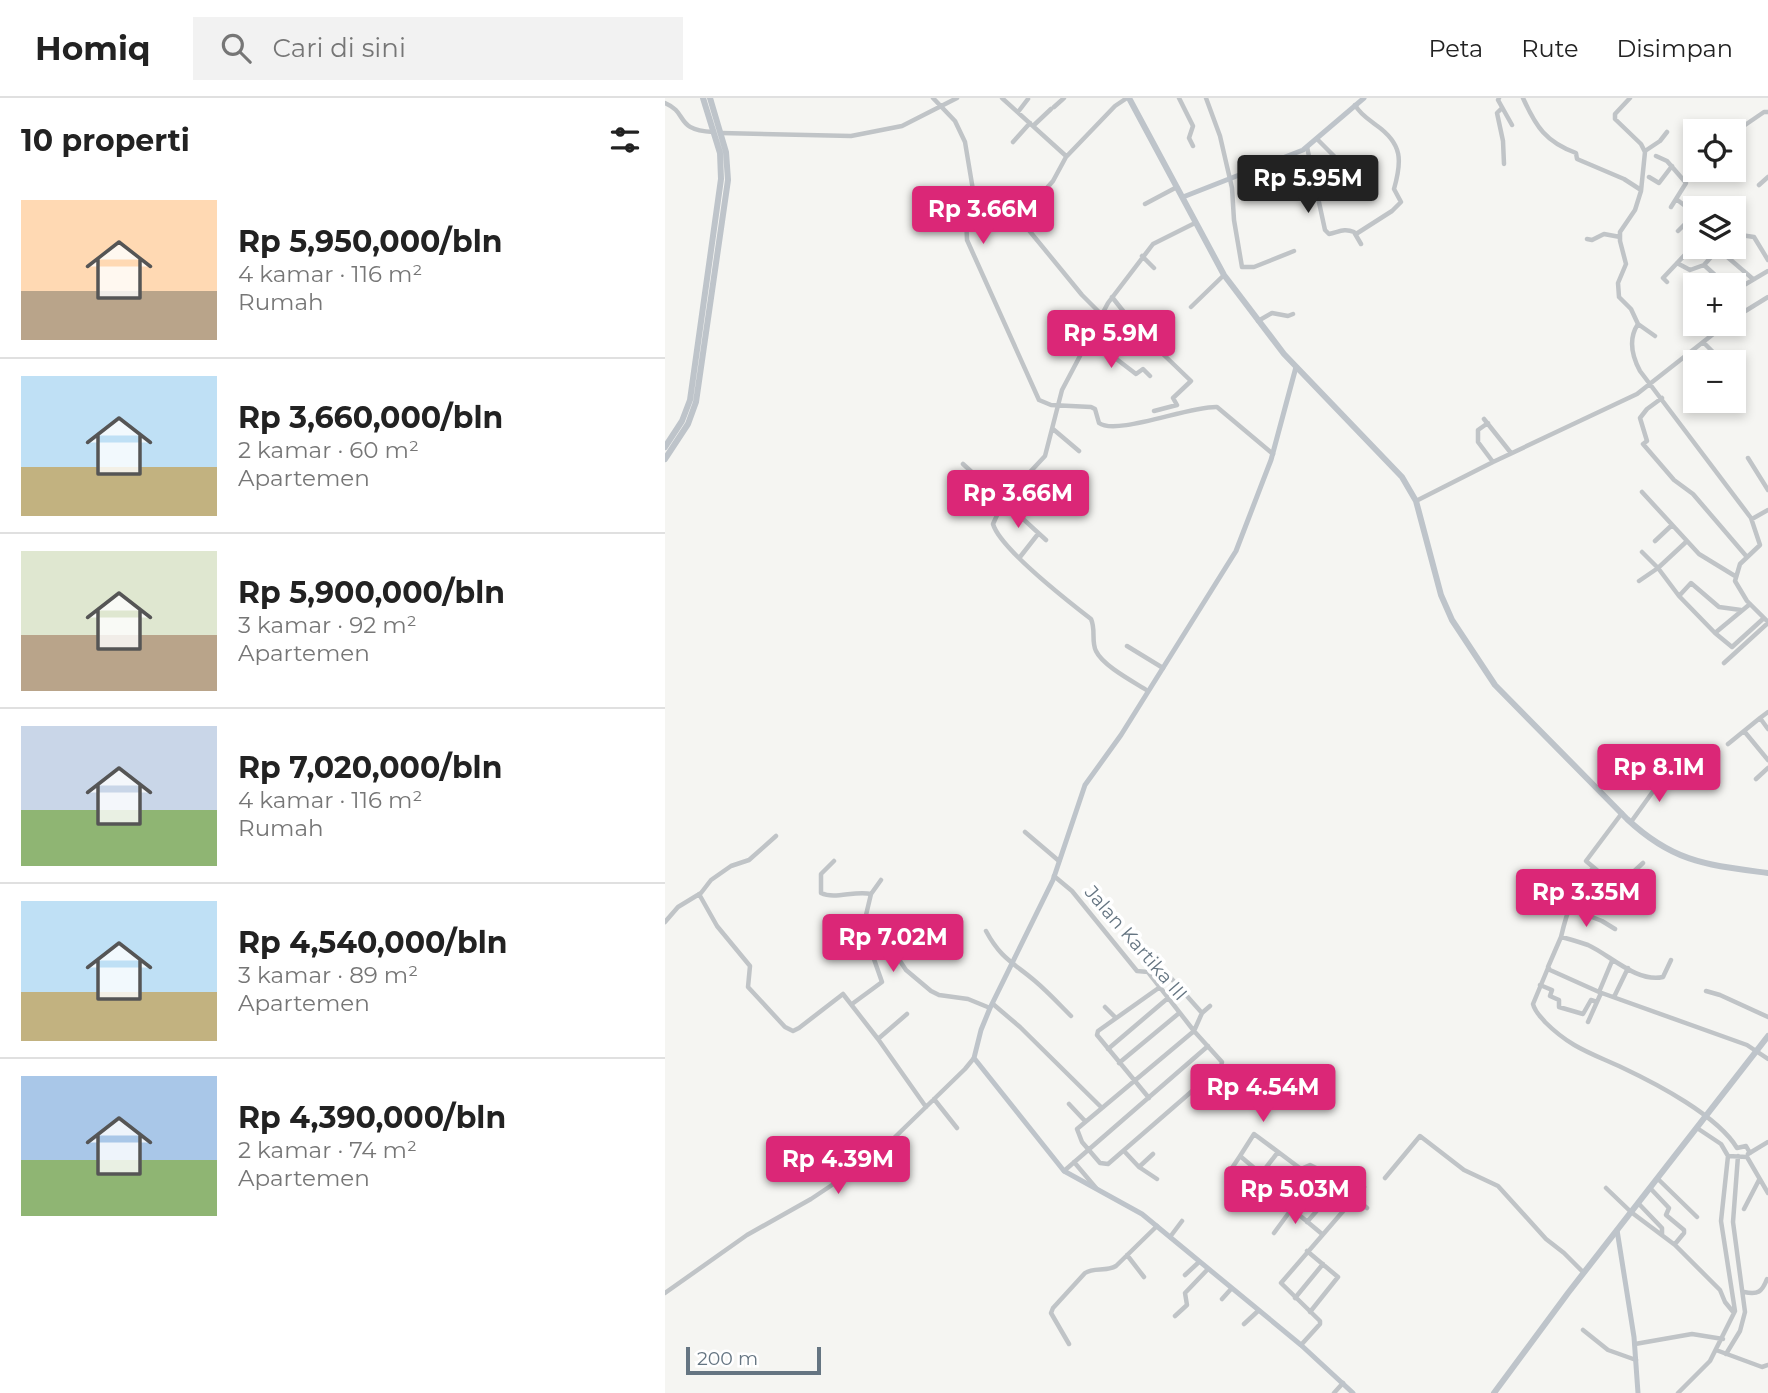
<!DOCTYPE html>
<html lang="id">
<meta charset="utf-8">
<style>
:root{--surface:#fff;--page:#f2f2f2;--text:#222;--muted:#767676;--line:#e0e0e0;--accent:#db2777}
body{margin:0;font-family:Montserrat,sans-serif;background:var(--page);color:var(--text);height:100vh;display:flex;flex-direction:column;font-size:26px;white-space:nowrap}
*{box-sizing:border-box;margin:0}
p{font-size:23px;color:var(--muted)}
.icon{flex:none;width:38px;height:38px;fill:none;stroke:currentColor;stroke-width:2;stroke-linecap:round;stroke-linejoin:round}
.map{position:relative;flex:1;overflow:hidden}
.sheet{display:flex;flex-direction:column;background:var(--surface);width:665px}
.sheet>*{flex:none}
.controls{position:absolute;left:1018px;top:21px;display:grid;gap:14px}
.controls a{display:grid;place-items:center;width:63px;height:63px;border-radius:0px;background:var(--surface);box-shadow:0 4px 10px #0003;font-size:35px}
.scale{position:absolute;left:21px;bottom:18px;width:135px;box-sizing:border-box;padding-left:7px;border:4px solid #657582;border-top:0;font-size:19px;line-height:24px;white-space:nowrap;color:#657582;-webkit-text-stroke:5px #fff;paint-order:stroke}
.price{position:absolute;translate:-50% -60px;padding:0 16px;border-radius:7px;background:var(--accent);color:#fff;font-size:23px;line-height:46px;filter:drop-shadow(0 2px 4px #0008)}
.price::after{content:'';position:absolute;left:50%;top:42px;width:21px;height:16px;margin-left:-10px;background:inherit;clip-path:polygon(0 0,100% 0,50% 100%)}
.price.active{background:#222;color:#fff}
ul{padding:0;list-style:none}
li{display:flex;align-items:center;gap:21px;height:175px;padding:0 21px}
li+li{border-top:2px solid var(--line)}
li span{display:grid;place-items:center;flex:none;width:196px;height:140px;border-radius:0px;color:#555}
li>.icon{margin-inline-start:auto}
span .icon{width:84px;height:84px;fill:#fffc;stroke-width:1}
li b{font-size:30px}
h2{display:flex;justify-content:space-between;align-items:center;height:84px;padding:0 21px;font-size:30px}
header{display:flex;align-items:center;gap:42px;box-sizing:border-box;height:98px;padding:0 35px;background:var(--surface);border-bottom:2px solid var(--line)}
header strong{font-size:33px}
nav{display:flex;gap:38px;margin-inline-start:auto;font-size:24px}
.search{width:490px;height:63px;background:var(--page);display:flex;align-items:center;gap:18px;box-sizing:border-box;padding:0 24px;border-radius:0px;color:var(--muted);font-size:26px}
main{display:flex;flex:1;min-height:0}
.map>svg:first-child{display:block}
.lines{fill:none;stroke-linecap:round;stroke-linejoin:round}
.street{stroke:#c0c4c7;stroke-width:4.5}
.secondary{stroke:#bec4ca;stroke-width:5}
.primary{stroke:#bec4ca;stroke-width:6}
.labels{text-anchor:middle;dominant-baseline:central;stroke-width:7;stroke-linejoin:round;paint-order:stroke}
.street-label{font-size:19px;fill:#657582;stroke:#fff}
</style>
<header>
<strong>Homiq</strong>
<div class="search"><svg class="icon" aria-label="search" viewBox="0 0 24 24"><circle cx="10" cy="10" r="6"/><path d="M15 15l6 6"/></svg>Cari di sini</div>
<nav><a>Peta</a><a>Rute</a><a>Disimpan</a></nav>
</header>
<main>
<section class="sheet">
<h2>10 properti<svg class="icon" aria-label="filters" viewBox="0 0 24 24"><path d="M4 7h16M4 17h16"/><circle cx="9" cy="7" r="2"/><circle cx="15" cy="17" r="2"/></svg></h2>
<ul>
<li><span style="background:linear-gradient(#ffd9b3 65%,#b9a48a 0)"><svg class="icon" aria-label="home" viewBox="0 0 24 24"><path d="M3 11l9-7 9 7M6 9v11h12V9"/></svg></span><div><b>Rp 5,950,000/bln</b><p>4 kamar · 116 m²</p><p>Rumah</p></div></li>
<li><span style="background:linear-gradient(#bfe0f5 65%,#c2b280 0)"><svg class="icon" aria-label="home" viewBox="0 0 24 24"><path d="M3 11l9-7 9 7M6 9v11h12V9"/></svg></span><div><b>Rp 3,660,000/bln</b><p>2 kamar · 60 m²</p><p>Apartemen</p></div></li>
<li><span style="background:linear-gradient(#dfe7d0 60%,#b9a48a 0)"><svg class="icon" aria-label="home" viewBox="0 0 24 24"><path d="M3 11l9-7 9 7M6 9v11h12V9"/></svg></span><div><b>Rp 5,900,000/bln</b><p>3 kamar · 92 m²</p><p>Apartemen</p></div></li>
<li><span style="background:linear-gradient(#c9d6e8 60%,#8fb573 0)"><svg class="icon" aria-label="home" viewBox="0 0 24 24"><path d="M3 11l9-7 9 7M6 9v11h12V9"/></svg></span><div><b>Rp 7,020,000/bln</b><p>4 kamar · 116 m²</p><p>Rumah</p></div></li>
<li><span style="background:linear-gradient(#bfe0f5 65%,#c2b280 0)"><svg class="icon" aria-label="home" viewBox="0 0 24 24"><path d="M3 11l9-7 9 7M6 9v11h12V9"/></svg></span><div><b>Rp 4,540,000/bln</b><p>3 kamar · 89 m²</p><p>Apartemen</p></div></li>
<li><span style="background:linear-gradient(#a9c7e8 60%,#8fb573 0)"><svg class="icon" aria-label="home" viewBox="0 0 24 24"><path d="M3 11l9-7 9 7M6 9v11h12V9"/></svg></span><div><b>Rp 4,390,000/bln</b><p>2 kamar · 74 m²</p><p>Apartemen</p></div></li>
</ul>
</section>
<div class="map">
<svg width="1103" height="1295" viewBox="0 0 1103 1295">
<rect width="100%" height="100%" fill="#f5f5f2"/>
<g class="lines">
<path class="street" d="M 268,0 L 290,23 L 300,44 L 308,92 L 301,119 L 302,142 L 374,302 L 386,307 L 426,309 L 430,311 L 434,325 C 451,338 524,308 552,309 L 608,356
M 337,0 L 401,58
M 514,0 L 528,28 L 524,40 L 528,48
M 541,0 L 555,38 L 567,90 L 569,122 L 577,169 L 589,169 L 629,153
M 834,0 L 833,2 L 847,27
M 858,0 C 871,29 881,44 911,55 L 912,61 L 959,81 L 976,92
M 965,0 L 950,16 L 950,21 L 976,46 L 980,54 L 976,93 L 970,112 L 955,134 L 955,143 L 961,166 L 953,185 L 954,199 L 966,211 L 973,226 C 963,241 967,258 975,273 L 1086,420 L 1095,447 L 1075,466 L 1070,483 L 1082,503 L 1103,524
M 0,5 C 24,15 9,32 48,34
M 690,7 C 695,16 703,21 711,27 C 738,46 737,63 729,91 L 736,104 L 727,113 L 691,136
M 389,9 L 399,0
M 837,10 L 832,15 L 838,43 L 839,66
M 353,14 L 363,1
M 1080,27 L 1099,14 L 1103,14
M 368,28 L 386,11
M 56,35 L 186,38 L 237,28 L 292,0
M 652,41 L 683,72
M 348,44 L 365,25
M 642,49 L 660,132 L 664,136 C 674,134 679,130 689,134 L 696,146
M 980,53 L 995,43 L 1002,34
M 991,58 L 1002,63 L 1021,85 L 1011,101 L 1027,113 L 1026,120
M 984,79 L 994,85 L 1007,68
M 1094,87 L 1103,79
M 480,106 L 512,89
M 1006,109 L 1011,101
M 1013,133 L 1026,120 L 1031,125
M 1069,136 L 1089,139 L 1103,162
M 922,141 L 927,142 L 939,136 L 955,139
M 1055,149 L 1039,167 L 1061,187
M 1053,151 L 1088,181
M 477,158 L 489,170
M 1012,165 L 1025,172 L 1039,167
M 1002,184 L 998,180 L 1031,145
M 1069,193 L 1103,173
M 447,199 L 474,233 L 526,283 L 508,300 L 512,307 L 489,313
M 526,209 L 559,177
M 437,217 L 417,197 L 358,125 L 356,119 L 388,83 L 401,59 L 450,8 L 462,0
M 408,219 L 427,233
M 1069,220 L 1103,199
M 593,223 L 607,215 L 623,218 L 628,216
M 973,226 L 990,238
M 424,240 L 471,276 L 478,271 L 485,278
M 1038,244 L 1058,264
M 997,300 L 982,311 L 975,320 L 982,343 L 978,346 L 1009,382 L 1028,396 L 1082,459
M 819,321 L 846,355
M 823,325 L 813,332 L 813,344 L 828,364
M 388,331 L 414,353
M 1083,360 L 1103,392
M 298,366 L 381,442
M 977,394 L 1034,456 L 1070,478
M 751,403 L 828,364 L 972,296 L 1061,226
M 1087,421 L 1103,412
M 990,443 L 1007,427
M 355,459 L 373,436
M 974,483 L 993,470 L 977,454
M 1014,498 L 993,470 L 1021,444
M 1076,512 L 1054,509 L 1026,485 L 1014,498 L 1050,535 L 1085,506
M 1050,535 L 1067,549 L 1099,520
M 462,548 L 498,570
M 1059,565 L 1103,525
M 483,593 C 469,584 438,568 431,553 C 426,543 431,532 426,521 C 404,504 335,450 328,426 L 339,402 L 380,358 L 397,292 L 443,205 L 488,146 L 530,125
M 1103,614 L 1095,620 L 1103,631
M 1095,620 L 1079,633 L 1103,662
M 1063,646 L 1079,633
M 1091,681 L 1103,670
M 957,715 L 921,763 L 952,789 L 978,765
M 966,724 L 989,692 L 990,676
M 360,734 L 394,763
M 169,763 L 156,776 L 156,795 C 170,802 190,792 206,796
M 389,778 L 407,793 L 472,873 L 483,874 L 529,933 L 537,915 L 545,908
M 216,782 L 206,796 L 201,817 L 209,824 L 241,872 L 266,893 L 274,897 L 303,901 L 325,910
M 34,796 L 52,828 L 85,868 L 83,889 L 120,929 L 128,933 L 134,930 L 178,896 L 213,941 L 261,1009
M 904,810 L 937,823 L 950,831
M 0,824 L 13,809 L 36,795 L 46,782 L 66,768 L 84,762 L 111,738
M 321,833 C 336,861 349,865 370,883 C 383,894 394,906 406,918
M 896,839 C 902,813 910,790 928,770
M 1006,862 L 998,879 C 972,885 945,857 923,847 C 914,844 905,841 896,839 L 883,869 L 885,872 L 934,894 L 1082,947 L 1103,961
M 497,870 L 537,915
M 883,870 L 868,906 C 870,914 875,918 880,924 C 906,950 926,955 958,970 C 992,986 1053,1018 1072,1050 L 1081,1048 L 1085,1055
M 875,887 L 887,892 L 885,898 L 894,902 L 894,909 L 918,916 L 926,902 L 932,904
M 1041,893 L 1055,897 L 1103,919
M 934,894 L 947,863
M 949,899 L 963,870
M 187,906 L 217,884 L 204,847 L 201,817
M 328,906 L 355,929 L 436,1009
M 440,909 L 451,920
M 923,924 L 936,895
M 529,933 L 557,964 L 556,968 L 443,1066 L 435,1065 L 417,1044 L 412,1031 Z
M 213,941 L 242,916
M 443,951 L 503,900
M 454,965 L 513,916
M 484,1000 L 432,937 L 433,933 L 495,889
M 269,1001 L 292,1030
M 404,1006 L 420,1023
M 459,1053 L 474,1069 L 492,1081
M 1083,1056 L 1103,1044
M 1063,1058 L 1082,1059 L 1103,1095
M 409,1064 L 431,1090
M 474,1069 L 488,1056
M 399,1073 L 543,948
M 565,1073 L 575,1058
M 596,1076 L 613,1054
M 585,1077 L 590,1071
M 720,1080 L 755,1038 L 799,1072 L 833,1088 L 881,1141 L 899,1155 L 919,1175
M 602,1081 L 596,1090 L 625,1113
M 993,1081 L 1032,1119
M 941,1090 L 966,1114 L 1010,1147 L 1055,1192 L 1060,1204 L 1069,1215
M 986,1091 L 1004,1110 L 1001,1117 L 1019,1132 L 1019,1135 L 1010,1146
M 610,1102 L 628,1079
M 631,1105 L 575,1058 L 589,1036 L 636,1071 L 645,1067 L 659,1074 L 702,1110
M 974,1106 L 997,1130 L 997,1136
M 627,1111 L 657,1136
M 1079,1111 L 1094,1082
M 642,1124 L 675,1086
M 609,1135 L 631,1105 L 659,1074
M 505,1139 L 517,1123
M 642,1153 L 673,1179 L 645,1214
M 462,1157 L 479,1179
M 520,1177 L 534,1164
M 1079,1194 C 1093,1197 1097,1194 1102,1181
M 0,1195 L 82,1137 L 146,1101 L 176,1081 L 229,1040 L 300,971 L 309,960
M 630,1200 L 658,1166
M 557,1201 L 566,1191
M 510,1218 L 522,1207 L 520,1195 L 543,1171
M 579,1226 L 593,1213
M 918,1232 L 943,1252 L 971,1262
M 404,1246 L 386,1215 L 388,1210 L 420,1175 C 429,1169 441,1174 451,1168 L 492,1128
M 970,1246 L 1027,1236 L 1058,1241
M 636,1247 L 655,1226 L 655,1223 L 616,1185 L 699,1089
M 1051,1252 L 1097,1269 L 1103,1267
M 1061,1256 L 1075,1233 L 1080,1214 L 1068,1124 L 1073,1058
M 669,1295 L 678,1285
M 1013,1295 L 1045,1263 L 1070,1213 L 1056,1123 L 1063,1058 L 1056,1046 L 1032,1030"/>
<path class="secondary" d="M 518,99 L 638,52 L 699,0
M 631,269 L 606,362 L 571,453 L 456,637 L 420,687 L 388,782 L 325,910 L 316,932 L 309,960 L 399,1073 L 477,1116 L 636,1247 L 688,1295
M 952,1132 L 969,1239 L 973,1295"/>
<path class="primary" d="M 464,0 L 559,177 L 619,256 L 737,379 L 751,403 L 776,497 L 787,522 L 830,587 L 962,721 C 1009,765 1043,767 1103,775
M 0,349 L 17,323 L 25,302 L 56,81 L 55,55 L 38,0
M 0,361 L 23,326 L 31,304 L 63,82 L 61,54 L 45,0
M 829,1295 L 903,1195 L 1103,938"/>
</g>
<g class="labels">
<g class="street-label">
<text transform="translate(471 845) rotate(49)">Jalan Kartika III</text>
</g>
</g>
</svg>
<div class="controls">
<a><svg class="icon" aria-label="locate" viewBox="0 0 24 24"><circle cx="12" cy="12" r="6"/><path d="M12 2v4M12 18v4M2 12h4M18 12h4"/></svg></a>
<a><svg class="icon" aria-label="layers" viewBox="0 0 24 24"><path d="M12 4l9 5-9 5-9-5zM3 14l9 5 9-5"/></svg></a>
<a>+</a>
<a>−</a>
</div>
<div class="scale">200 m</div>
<b class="price active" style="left:643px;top:117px">Rp 5.95M</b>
<b class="price" style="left:318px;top:148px">Rp 3.66M</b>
<b class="price" style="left:446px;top:272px">Rp 5.9M</b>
<b class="price" style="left:353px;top:432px">Rp 3.66M</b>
<b class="price" style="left:994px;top:706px">Rp 8.1M</b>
<b class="price" style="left:921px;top:831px">Rp 3.35M</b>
<b class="price" style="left:228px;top:876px">Rp 7.02M</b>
<b class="price" style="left:598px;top:1026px">Rp 4.54M</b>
<b class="price" style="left:173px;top:1098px">Rp 4.39M</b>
<b class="price" style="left:630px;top:1128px">Rp 5.03M</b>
</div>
</main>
